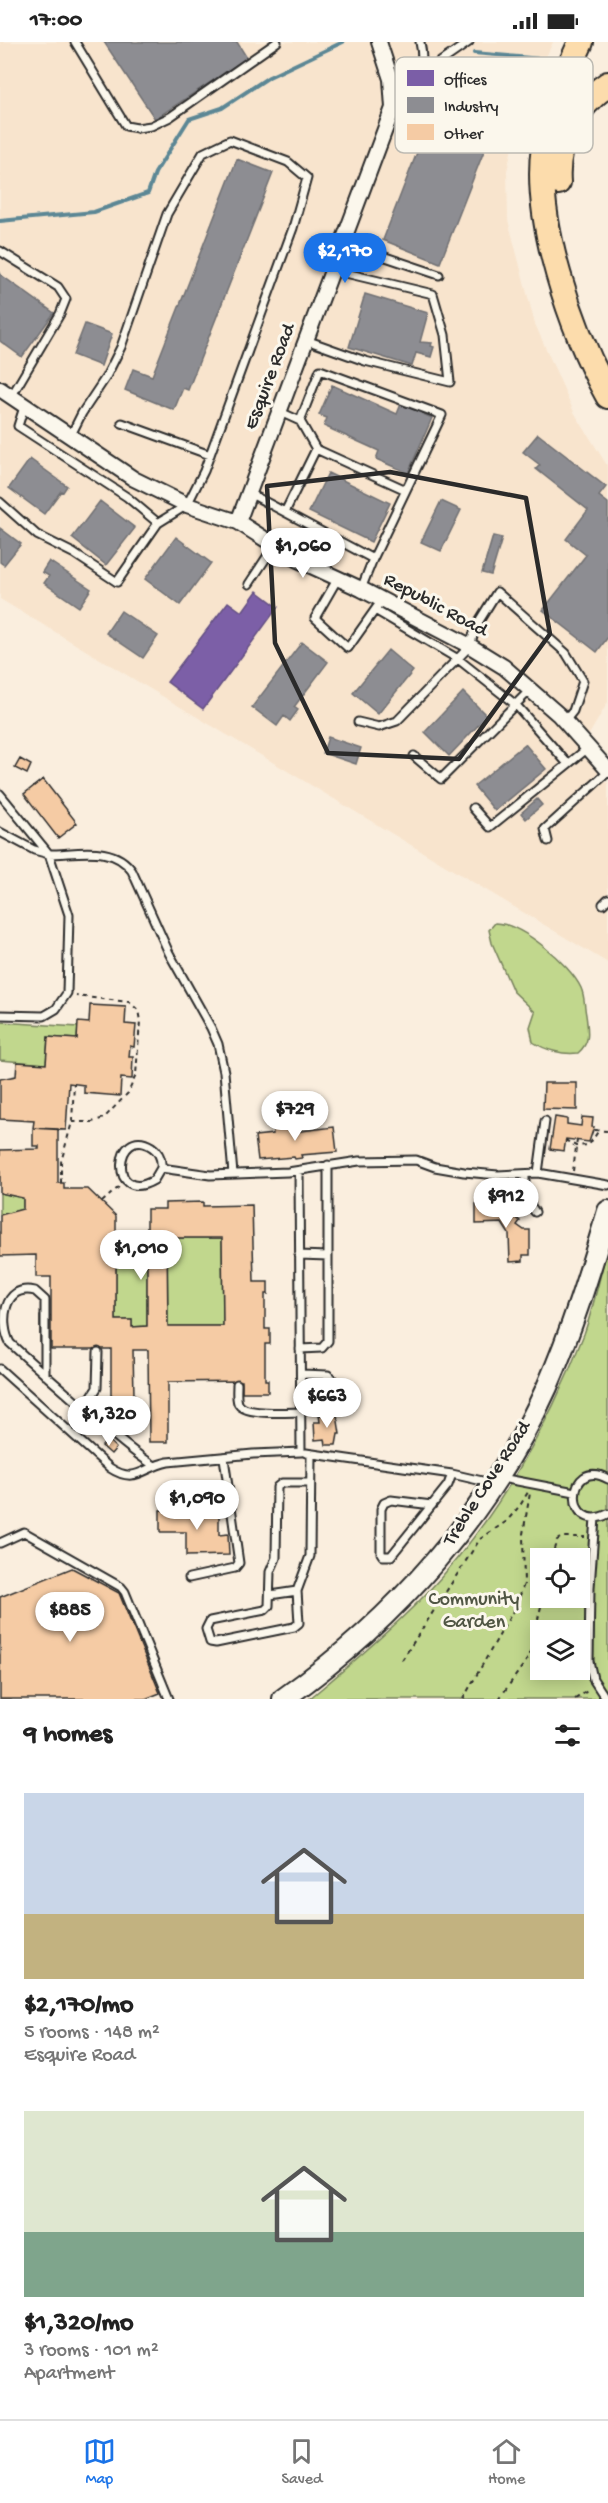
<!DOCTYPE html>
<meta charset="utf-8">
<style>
:root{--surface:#fff;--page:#f2f2f2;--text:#222;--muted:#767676;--line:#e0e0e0;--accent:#1a73e8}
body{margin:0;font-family:"Gochi Hand",sans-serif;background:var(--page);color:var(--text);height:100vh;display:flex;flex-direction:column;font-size:22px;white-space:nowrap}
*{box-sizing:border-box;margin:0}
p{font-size:20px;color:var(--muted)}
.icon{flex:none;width:33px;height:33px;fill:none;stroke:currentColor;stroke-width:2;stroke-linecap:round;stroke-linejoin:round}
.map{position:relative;height:1657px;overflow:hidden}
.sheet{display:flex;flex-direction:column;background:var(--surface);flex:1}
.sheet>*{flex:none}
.buttons{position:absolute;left:530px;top:1506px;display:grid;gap:12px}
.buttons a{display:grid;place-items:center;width:60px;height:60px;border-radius:0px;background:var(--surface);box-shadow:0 3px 15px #0003;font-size:30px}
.price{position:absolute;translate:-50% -51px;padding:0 14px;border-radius:21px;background:#fff;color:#222;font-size:20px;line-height:39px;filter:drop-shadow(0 2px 3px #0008)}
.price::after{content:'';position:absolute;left:50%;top:36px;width:18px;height:14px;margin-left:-9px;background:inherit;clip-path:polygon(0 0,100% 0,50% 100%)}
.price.active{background:var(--accent);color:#fff}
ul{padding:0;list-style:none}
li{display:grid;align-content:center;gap:12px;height:318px;padding:0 24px}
li span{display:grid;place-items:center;height:186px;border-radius:0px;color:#555}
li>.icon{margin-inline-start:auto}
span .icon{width:108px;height:108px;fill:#fffc;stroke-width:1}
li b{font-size:26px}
h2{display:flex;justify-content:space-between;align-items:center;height:72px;padding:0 24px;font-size:26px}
.status{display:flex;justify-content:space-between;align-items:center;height:42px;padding:0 30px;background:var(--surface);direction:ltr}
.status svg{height:16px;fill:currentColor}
.tab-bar{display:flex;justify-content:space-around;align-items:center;height:84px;border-top:2px solid var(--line);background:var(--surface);font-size:16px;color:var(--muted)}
.tab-bar a{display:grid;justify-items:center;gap:3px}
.tab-bar .active{color:var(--accent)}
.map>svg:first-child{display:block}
.built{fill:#f8e4cd}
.green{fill:#c1d78d;stroke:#76815c;stroke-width:1.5;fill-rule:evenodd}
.offices{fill:#7b5ea7;stroke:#634f82;stroke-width:1.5}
.industry{fill:#8d8d92;stroke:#707073;stroke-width:1.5}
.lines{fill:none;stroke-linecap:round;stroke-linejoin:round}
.stream{stroke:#5b8795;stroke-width:4}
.building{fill:#f5cba4;stroke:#2b2b2b;stroke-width:1.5;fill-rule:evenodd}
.service-casing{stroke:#2b2b2b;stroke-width:11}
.minor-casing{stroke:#2b2b2b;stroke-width:18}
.secondary-casing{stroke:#2b2b2b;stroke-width:24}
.motorway-casing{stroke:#2b2b2b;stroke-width:28}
.path{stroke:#2b2b2b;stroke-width:2;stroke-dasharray:4.5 4.5;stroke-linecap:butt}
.service{stroke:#fbf7ec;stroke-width:7}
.minor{stroke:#fbf7ec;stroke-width:14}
.secondary{stroke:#fbf7ec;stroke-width:20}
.motorway{stroke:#fcdcac;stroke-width:24}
.marked{fill:none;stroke:#2b2b2b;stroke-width:4.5;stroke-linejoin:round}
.labels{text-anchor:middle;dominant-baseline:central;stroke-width:6;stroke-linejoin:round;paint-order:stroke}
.street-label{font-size:20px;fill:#2b2b2b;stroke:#fbf7ec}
.park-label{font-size:20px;fill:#505644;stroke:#fbf7ec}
.key{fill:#fbf7ec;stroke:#bdbab2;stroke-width:1.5}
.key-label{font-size:16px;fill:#2b2b2b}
</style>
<div class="status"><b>17:00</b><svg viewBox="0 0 49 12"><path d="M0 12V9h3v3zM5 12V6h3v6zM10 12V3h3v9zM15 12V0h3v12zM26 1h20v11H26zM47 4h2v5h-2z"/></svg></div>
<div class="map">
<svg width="608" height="1657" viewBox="0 0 608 1657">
<rect width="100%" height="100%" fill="#faeede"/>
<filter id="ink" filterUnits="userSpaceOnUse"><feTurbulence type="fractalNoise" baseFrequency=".0167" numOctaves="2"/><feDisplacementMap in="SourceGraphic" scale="12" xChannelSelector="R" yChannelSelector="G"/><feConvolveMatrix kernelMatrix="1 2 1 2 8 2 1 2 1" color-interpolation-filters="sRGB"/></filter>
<g filter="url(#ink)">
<path class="built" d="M 0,0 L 553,0 L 519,73 L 507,129 L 508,178 L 535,282 L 574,370 L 608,425 L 608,660 L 580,708 L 608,742 L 608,921 L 0,557 Z"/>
<path class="green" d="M 495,881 C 521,881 570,922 581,946 C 585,955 584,963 586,973 C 588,989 591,1000 578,1011 C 563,1013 545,1008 533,1000 L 530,985 L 535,970 L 513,949 L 492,901 L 489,888 Z
M 0,980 L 78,985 L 77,997 L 48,995 L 46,1022 L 0,1018 Z
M 0,1151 L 23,1156 L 23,1167 L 0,1173 Z
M 116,1193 L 147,1193 L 147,1284 L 132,1285 L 132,1278 L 116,1278 Z
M 167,1196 L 222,1196 L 223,1284 L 168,1284 Z
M 608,1204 L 608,1657 L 309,1657 C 349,1624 388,1591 424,1554 C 494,1481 548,1386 584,1292 C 594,1264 600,1233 608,1204 ZM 540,1516 L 579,1516 L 579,1556 L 540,1556 ZM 540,1588 L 579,1588 L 579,1628 L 540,1628 Z"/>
<path class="offices" d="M 257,549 L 278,565 L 203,667 L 167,640 L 228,560 L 242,570 Z"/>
<path class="industry" d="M 104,0 L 237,0 L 247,16 L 155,77 Z
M 428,82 L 486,104 L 440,221 L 383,198 Z
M 237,117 L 273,131 L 188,348 L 183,346 L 174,368 L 125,348 L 133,327 L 152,334 Z
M 0,230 L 1,233 L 54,271 L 22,315 L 0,299 Z
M 365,252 L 428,271 L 420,300 L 432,301 L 431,304 L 434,305 L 431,315 L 416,311 L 412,324 L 349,305 Z
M 85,282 L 112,292 L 101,324 L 73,313 Z
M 332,343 L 397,372 L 401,362 L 432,376 L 408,431 L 376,417 L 379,409 L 324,384 L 327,376 L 319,373 Z
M 538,392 L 606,445 L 599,454 L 608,461 L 608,595 L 597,610 L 543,568 L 586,513 L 566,497 L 588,468 L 536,427 L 540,423 L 523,410 Z
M 30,417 L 67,444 L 63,450 L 61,449 L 44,472 L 9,446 Z
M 328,431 L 390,461 L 371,500 L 309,470 Z
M 100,459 L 135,486 L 106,523 L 72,496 Z
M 441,459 L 461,468 L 441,509 L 421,500 Z
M 0,486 L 21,502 L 4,523 L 0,520 Z
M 493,494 L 502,496 L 491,533 L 482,531 Z
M 176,495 L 211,521 L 180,563 L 145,537 Z
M 49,519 L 91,547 L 79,565 L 44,541 L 49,534 L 42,530 Z
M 121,569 L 158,594 L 143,616 L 106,591 Z
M 302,600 L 328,620 L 294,665 L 298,668 L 290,679 L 284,674 L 277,684 L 252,665 Z
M 388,608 L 413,629 L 378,672 L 353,651 Z
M 463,650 L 487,674 L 449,714 L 425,690 Z
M 328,695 L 361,706 L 356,722 L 323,711 Z
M 525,702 L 546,727 L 495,769 L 474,744 Z
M 537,757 L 542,763 L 526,777 L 521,771 Z"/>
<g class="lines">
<path class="stream" d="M 474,11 L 553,18
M 0,179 L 94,170 L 148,151 L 155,131 L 189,77 L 222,66 L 269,35 L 343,0"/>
</g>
<path class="building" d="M 20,717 L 31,723 L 27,732 L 15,726 Z
M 43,737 L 77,781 L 58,796 L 24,752 Z
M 90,963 L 126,965 L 125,982 L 136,983 L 134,1005 L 130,1004 L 129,1015 L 133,1015 L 132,1037 L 121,1036 L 120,1054 L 84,1051 L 84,1043 L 69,1041 L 66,1088 L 33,1086 L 34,1079 L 0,1077 L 0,1037 L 16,1034 L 17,1020 L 46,1022 L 48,995 L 77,997 L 78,980 L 89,981 Z
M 544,1041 L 577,1041 L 577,1068 L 543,1067 Z
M 555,1075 L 567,1077 L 567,1082 L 581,1084 L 582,1075 L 593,1076 L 592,1085 L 594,1085 L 589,1100 L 566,1097 L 564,1109 L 550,1107 Z
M 292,1080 L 293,1090 L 334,1085 L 337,1110 L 301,1113 L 302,1116 L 295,1117 L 294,1115 L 258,1118 L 255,1094 L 273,1092 L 272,1082 Z
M 33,1086 L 58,1087 L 58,1141 L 64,1141 L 64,1147 L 88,1147 L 116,1174 L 116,1278 L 132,1278 L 132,1285 L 147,1284 L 147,1167 L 165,1167 L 165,1161 L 203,1160 L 203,1164 L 252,1163 L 254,1240 L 268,1240 L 268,1252 L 265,1252 L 265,1287 L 270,1287 L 270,1302 L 265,1302 L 265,1338 L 268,1338 L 268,1350 L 242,1350 L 242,1339 L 168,1340 L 168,1400 L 149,1400 L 148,1308 L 133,1308 L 134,1354 L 111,1354 L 111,1307 L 51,1307 L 51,1235 L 36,1235 L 36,1213 L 0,1214 L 0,1173 L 23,1167 L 23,1156 L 0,1151 L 0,1108 L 39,1107 L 39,1104 L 33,1104 ZM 167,1196 L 222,1196 L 223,1284 L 168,1284 Z
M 501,1161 L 501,1170 L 507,1175 L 511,1171 L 520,1179 L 517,1183 L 524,1188 L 530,1188 L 530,1213 L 523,1213 L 523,1219 L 510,1220 L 509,1192 L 502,1181 L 476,1182 L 476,1162 Z
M 40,1274 L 51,1274 L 51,1301 L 40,1301 Z
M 319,1373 L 337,1373 L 340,1392 L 338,1392 L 336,1403 L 326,1403 L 325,1397 L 315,1398 L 314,1380 L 320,1380 Z
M 108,1398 L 116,1406 L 111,1412 L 102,1404 Z
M 219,1467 L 219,1493 L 228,1492 L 229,1513 L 186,1514 L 186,1490 L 160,1490 L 160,1468 Z
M 72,1526 L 119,1551 L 160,1651 L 145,1657 L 0,1657 L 0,1555 Z"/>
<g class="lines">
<defs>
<path id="service" d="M 75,0 L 126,84 L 137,86 L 151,84 L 170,75 L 277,0
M 420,0 C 427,32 415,44 393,66 C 429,80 450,77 486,65
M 420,34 L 469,0
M 344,201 L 439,233
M 0,209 L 58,245 L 66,257 L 60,272 L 11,355
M 306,298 L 365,319 L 450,340 L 445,293 L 433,252 L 333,228
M 24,365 L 18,384 L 127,455 L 158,481
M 278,369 L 300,379 L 316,407 L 406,448
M 122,381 L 210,413
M 249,451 L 373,517 L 442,373 L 320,328 L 300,379
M 0,460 L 37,493 L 73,511 L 117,540 L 158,481 L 187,463 L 204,429 L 293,186 L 307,136 L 288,120 L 230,98 L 203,111 L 167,172 L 121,305 L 106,335 L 82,371 L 70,395
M 285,470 L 316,407
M 338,536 L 315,576 L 348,606 L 377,565
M 249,542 L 274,504
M 361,547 L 373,517
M 375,568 L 458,617 L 516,663 L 568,722
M 358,680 L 379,685 L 397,679 L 470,604 L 476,584 L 497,550 L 566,611 L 583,639 L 573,669 L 565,679
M 414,714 L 441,737 L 530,648
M 0,752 L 49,812 C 77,812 114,802 132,829 L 169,911 L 211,986 L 218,1002 L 224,1030 L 233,1132
M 473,766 L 490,785 L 588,706
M 0,790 L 34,808 L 49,812 L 69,873 L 67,951 L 56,967 L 44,974 L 0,973
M 548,799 L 545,787 L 608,730
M 603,862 L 608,857
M 161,1126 L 154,1138 C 108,1165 114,1081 152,1105 C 159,1110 162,1118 161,1126 L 210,1133 L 288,1130 L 359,1119 L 416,1118 L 435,1125 L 464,1130 L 498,1133 L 538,1131 L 608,1143
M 538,1131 L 545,1079
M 525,1132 L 525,1155 L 535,1170
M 299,1213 L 328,1214
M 300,1307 L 322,1306 L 328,1299 L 328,1123
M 0,1327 L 110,1426 C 136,1443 143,1425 168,1420 L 253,1412 L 301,1410 L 299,1129
M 301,1332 L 328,1333 C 334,1338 338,1343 336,1350 C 332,1365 313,1363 301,1364
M 45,1333 L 45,1258 L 35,1249 C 2,1241 0,1283 10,1301 C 37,1326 65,1350 93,1375 C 114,1393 132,1410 155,1424
M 237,1342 C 237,1348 236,1355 238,1361 C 243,1374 289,1370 301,1370
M 84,1366 L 97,1346 L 98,1310
M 306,1411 L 452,1432 L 491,1441
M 501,1436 L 575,1450
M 608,1437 C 566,1413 563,1494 608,1472
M 310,1441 L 282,1441 L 277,1445 L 276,1516 L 270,1530 L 269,1564 L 265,1568 L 210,1579 L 206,1587 L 210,1600 L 216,1601 L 294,1585 L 299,1581 L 297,1549 L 310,1514 L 311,1412
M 432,1463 L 391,1458 L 384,1461 L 381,1467 L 381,1511 L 383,1514 L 391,1514 L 448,1443 L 452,1432
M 595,1476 L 590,1545 L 589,1619 L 593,1637 L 606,1657
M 0,1501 L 24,1490 L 121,1545 L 125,1550 L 169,1657
M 189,1536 L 235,1526 L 239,1521 L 224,1416
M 270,1553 L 297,1549"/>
<path id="minor" d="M 0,347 L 134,437 L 187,463 L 238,480 L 296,517 L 361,547 L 470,604 L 504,625 L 559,673 L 608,728
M 238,480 L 393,66 L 391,37 L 379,0"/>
<path id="secondary" d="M 283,1657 C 395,1578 490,1471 547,1345 C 572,1288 590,1229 608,1169"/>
<path id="motorway" d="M 581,0 C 566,33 549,67 544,104 C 533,178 572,289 608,354
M 558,140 C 555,100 576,64 608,42"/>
</defs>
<use href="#service" class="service-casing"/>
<use href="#minor" class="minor-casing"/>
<use href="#secondary" class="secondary-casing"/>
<use href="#motorway" class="motorway-casing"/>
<path class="path" d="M 72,1080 L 92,1080 L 104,1076 L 128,1051 L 136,1033 L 140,979 L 138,968 L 129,960 L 76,954
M 594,1088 L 608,1089
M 565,1098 L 576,1104 L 589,1103 L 599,1088
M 573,1129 L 577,1098
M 61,1141 L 61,1120 L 72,1080 L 74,1042
M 102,1160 L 120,1144
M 551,1516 L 557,1498 L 562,1495 L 585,1495
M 544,1556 L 562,1560 L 576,1556
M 402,1618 L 480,1497 L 507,1479 L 521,1462 L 528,1450
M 463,1657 L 517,1562 L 524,1542 L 523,1492 L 530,1451
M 499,1657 L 529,1615 L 543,1556
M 575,1657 L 589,1648"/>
<use href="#service" class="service"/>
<use href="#minor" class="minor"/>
<use href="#secondary" class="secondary"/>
<use href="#motorway" class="motorway"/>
</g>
</g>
<path class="marked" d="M 390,430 L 526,456 L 550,592 L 459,717 L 328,711 L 275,601 L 267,444 Z"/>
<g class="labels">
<g class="street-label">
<text transform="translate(271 335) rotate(-69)">Esquire Road</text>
<text transform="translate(435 564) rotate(28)">Republic Road</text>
<text transform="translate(488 1442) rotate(-57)">Treble Cove Road</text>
</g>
<g class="park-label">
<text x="474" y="1558">Community<tspan x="474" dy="23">Garden</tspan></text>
</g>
</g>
<rect x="395" y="15" width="198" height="96" rx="9" class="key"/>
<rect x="407" y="28" width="27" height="16" fill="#7b5ea7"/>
<rect x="407" y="55" width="27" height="16" fill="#8d8d92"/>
<rect x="407" y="82" width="27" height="16" fill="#f5cba4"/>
<g class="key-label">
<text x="444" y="42">Offices</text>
<text x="444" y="69">Industry</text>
<text x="444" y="96">Other</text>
</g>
</svg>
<div class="buttons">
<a><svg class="icon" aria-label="locate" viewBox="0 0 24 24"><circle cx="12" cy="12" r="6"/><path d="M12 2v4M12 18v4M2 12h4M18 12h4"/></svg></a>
<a><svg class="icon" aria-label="layers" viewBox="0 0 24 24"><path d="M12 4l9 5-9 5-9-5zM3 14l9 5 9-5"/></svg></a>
</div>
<b class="price active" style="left:345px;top:242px">$2,170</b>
<b class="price" style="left:303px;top:537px">$1,060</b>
<b class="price" style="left:295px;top:1100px">$729</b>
<b class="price" style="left:506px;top:1187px">$912</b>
<b class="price" style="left:141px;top:1239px">$1,010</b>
<b class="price" style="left:327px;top:1387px">$663</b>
<b class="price" style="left:109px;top:1405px">$1,320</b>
<b class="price" style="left:197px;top:1489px">$1,090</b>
<b class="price" style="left:70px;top:1601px">$885</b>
</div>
<section class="sheet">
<h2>9 homes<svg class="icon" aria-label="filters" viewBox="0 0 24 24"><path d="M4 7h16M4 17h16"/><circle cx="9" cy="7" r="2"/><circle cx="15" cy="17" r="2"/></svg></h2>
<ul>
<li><span style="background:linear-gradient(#c9d6e8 65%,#c2b280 0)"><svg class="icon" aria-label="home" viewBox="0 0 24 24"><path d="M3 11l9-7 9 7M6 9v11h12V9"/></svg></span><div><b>$2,170/mo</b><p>5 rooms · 148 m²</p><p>Esquire Road</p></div></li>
<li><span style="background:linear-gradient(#dfe7d0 65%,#7fa58c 0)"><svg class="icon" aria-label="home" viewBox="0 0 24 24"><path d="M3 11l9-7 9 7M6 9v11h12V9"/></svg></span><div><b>$1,320/mo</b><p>3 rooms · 101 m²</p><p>Apartment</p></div></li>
</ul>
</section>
<nav class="tab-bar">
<a class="active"><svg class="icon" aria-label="map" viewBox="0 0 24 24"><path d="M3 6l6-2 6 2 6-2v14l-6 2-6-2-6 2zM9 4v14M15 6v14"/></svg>Map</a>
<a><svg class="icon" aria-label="saved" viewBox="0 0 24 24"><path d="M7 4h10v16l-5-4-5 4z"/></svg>Saved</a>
<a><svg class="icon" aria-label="home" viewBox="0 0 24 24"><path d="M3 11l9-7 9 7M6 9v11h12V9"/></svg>Home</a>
</nav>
